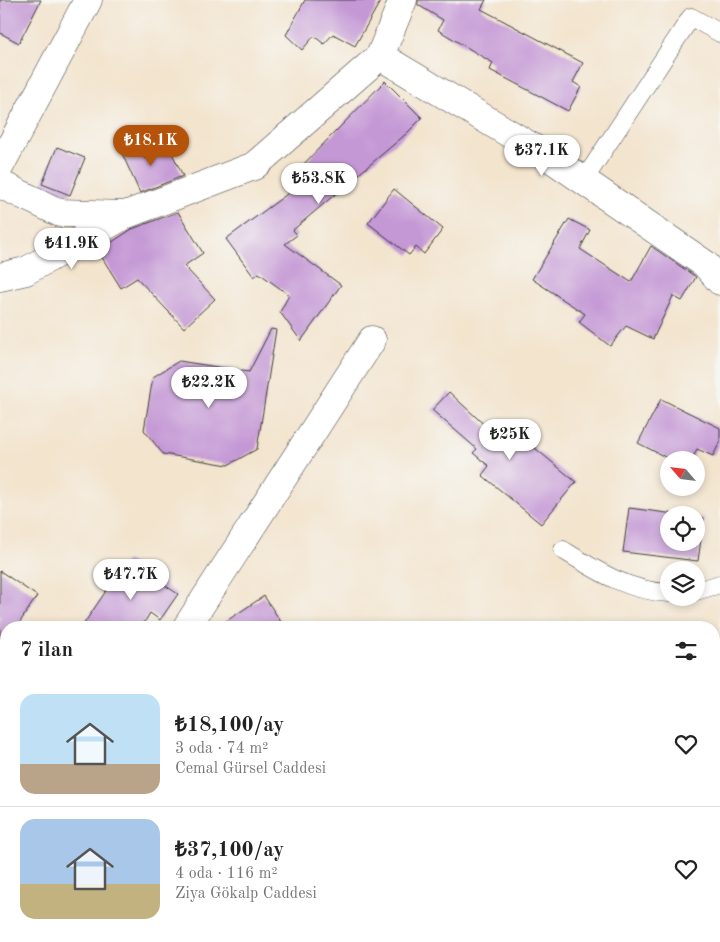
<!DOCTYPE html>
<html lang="tr">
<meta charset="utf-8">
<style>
:root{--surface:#fff;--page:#f2f2f2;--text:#222;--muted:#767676;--line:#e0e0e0;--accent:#b45309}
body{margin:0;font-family:"Old Standard TT",serif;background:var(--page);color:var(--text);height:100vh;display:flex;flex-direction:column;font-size:19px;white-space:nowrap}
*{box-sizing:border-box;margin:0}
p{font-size:16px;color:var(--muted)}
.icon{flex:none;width:28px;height:28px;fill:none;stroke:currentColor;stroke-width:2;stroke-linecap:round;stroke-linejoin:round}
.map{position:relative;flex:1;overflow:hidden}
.panel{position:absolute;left:0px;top:621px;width:720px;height:321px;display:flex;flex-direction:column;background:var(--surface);border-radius:20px 20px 0 0;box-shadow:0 2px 8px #0003}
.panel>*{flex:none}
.needle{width:32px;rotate:298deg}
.controls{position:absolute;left:660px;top:451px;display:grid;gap:10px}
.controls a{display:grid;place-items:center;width:45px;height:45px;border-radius:50%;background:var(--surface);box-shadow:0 2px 8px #0003;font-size:25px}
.price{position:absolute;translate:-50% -42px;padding:0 11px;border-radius:18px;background:#fff;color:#222;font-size:16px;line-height:32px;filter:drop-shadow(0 1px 2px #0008)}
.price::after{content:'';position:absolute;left:50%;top:30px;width:15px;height:11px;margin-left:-8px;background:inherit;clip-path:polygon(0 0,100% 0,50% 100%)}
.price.on{background:var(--accent);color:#fff}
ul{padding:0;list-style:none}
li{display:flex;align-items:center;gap:15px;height:125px;padding:0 20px}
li+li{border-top:1px solid var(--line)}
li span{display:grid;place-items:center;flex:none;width:140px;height:100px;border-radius:15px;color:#555}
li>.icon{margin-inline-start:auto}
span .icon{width:60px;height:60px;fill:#fffc;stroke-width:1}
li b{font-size:21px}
h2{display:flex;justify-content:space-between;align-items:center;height:60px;padding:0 20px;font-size:21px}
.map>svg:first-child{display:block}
.building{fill:#c498d5}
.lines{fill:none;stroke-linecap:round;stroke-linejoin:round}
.lane-casing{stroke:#3c3a37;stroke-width:19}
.street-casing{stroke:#3c3a37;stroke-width:29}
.secondary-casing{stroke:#3c3a37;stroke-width:29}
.lane{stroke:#fff;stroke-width:18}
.street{stroke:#fff;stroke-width:28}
.secondary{stroke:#fff;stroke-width:28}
</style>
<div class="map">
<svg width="720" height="942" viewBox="0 0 720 942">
<rect width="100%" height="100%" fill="#f6f6f2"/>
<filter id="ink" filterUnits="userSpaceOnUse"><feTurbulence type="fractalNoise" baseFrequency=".02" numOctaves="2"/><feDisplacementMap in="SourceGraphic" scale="10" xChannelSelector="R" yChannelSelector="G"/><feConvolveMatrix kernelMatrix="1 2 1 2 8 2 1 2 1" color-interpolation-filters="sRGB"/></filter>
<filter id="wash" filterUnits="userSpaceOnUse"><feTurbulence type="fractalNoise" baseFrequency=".0096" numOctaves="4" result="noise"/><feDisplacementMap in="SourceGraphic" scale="20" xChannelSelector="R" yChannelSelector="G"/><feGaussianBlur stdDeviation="1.12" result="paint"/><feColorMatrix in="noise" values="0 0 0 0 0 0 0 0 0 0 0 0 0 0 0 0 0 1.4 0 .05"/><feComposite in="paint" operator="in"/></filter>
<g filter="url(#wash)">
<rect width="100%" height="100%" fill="#f3e4ce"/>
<g id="blocks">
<path class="building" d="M 0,0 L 41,0 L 19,43 L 0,33 Z
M 305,0 L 381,0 L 355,46 L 333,34 L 324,44 L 314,36 L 302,50 L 286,35 Z
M 418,0 L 486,0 L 481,9 L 583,63 L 573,82 L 581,87 L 568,111 L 490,70 L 493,63 L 438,30 L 443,20 L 418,5 Z
M 385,81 L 422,118 L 406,134 L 293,230 L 297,235 L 285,244 L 341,285 L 301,341 L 280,312 L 289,295 L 259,273 L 254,277 L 226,239 L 298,186 L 290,178 Z
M 134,141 L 145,159 L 169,147 L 183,176 L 140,193 L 120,149 Z
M 57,147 L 85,158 L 70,195 L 42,184 Z
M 394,189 L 443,229 L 424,254 L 416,247 L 409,255 L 368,223 Z
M 178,212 L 203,253 L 184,266 L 215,299 L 184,328 L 137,278 L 121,288 L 98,251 L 132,229 Z
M 569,219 L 590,230 L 580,249 L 631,282 L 651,246 L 696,277 L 682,301 L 673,296 L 653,339 L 626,326 L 610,346 L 579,322 L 585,314 L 532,279 Z
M 271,329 L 276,330 L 257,449 L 228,465 L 163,454 L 144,430 L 153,377 L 179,361 L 249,372 Z
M 449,392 L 491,431 L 501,420 L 576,482 L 541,524 L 482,475 L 489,466 L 473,453 L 477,449 L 432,410 Z
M 661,399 L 720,428 L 720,442 L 713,456 L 697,449 L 692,460 L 671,460 L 638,443 Z
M 629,508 L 682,515 L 669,515 L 669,542 L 696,542 L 696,517 L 704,518 L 698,561 L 623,552 Z
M 127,560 L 178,594 L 160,620 L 150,613 L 141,628 L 81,628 Z
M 0,571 L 37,596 L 16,628 L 6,628 L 6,643 L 0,652 Z
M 264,596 L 285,628 L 216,628 Z"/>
</g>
</g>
<g filter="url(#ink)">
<use href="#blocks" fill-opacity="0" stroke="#3c3a37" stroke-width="1"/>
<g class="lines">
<defs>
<path id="lane" d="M 584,180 L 691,17 L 720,33
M 563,550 C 597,571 628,591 669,593
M 696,591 L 720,584"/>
<path id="street" d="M 380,56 L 552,159 L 705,264 L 720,281
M 0,184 L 60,213 L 125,215 L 254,166 L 380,56 L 403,0
M 0,277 L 26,271 L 125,215
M 186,628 L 372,340
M 0,676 L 6,679"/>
<path id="secondary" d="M 0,166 L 88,0"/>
</defs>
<use href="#lane" class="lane-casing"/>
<use href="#street" class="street-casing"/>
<use href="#secondary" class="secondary-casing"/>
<use href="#lane" class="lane"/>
<use href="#street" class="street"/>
<use href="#secondary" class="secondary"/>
</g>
</g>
</svg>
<div class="controls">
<a><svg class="needle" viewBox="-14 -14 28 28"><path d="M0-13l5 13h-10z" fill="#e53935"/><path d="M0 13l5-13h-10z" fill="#767676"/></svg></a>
<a><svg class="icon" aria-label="locate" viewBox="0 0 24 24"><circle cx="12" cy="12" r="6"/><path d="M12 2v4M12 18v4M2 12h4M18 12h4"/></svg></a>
<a><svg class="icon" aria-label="layers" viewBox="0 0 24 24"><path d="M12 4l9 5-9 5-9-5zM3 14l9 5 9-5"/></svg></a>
</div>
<b class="price on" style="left:151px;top:167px">₺18.1K</b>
<b class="price" style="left:542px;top:177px">₺37.1K</b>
<b class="price" style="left:319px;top:205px">₺53.8K</b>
<b class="price" style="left:72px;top:270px">₺41.9K</b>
<b class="price" style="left:209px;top:409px">₺22.2K</b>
<b class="price" style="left:510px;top:461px">₺25K</b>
<b class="price" style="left:131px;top:601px">₺47.7K</b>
<section class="panel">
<h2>7 ilan<svg class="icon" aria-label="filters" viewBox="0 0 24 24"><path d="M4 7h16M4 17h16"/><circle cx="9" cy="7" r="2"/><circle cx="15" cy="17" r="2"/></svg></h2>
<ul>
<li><span style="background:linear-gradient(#bfe0f5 70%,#b9a48a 0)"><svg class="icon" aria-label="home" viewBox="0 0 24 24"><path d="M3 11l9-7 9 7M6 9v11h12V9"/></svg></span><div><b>₺18,100/ay</b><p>3 oda · 74 m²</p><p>Cemal Gürsel Caddesi</p></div><svg class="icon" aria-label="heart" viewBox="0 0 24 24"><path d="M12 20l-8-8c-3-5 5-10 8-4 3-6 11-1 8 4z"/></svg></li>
<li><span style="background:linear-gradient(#a9c7e8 65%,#c2b280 0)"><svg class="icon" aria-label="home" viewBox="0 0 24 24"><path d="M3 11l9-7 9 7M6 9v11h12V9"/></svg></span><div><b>₺37,100/ay</b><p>4 oda · 116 m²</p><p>Ziya Gökalp Caddesi</p></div><svg class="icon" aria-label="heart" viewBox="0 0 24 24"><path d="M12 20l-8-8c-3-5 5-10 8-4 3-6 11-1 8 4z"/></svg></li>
</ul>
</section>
</div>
